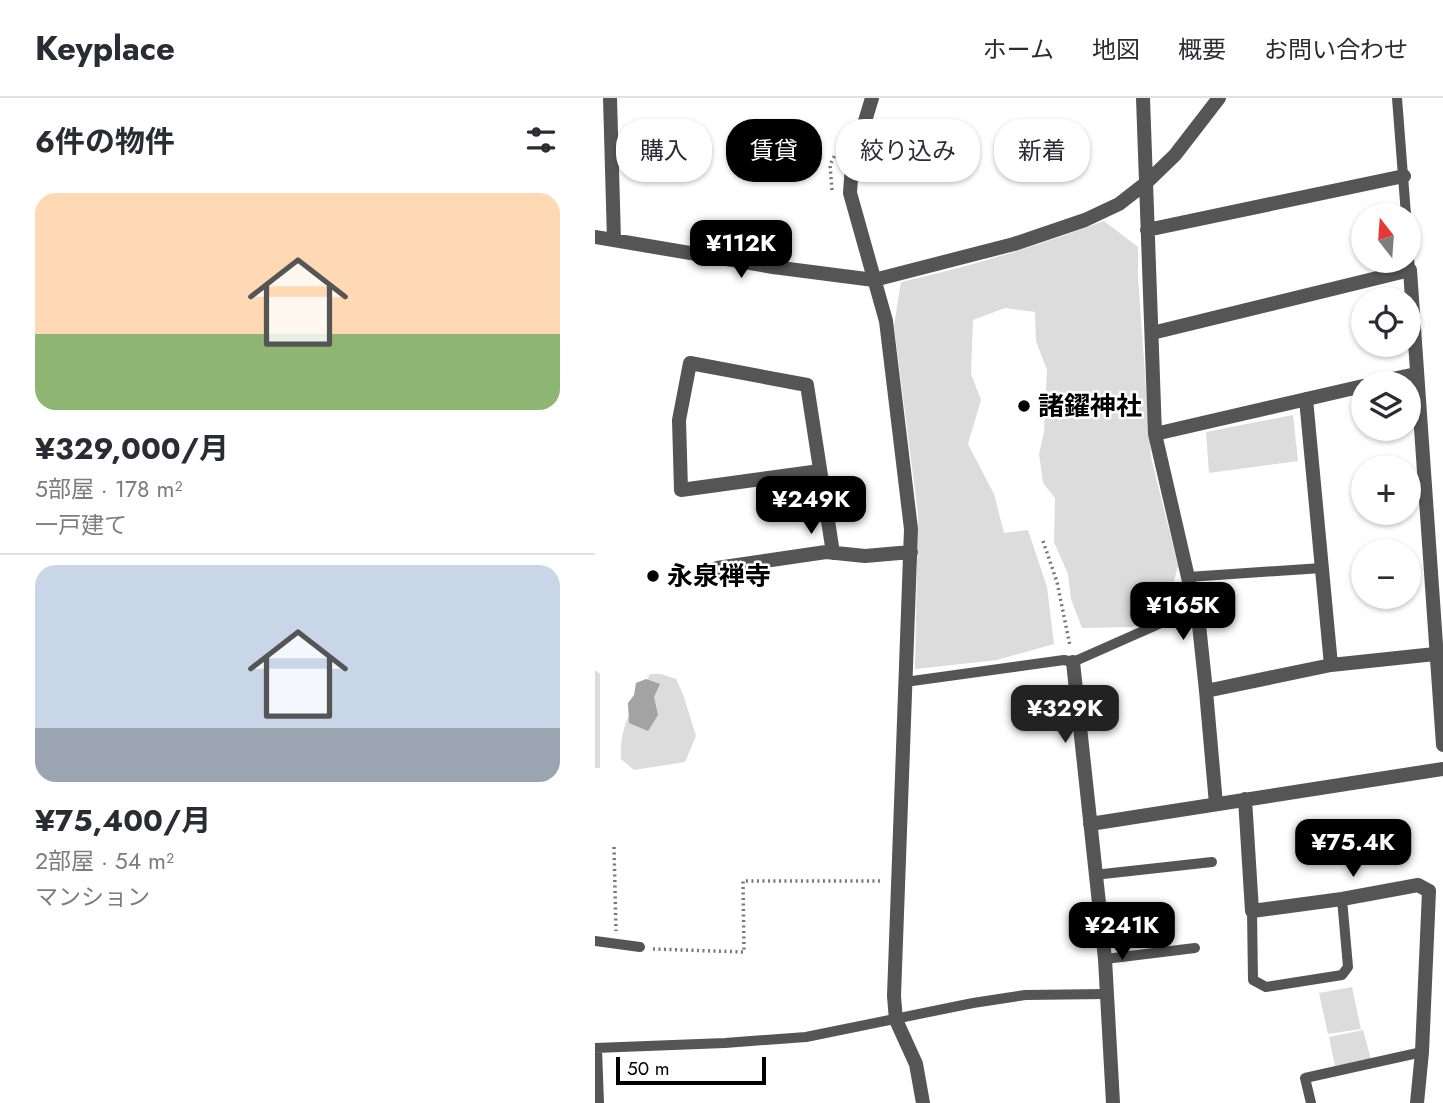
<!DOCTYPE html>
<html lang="ja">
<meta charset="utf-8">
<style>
:root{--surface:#fff;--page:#f7f7f7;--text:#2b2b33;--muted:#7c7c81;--line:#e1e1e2;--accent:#000}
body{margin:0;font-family:Jost,"Noto Sans JP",sans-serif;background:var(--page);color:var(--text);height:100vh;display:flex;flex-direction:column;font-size:26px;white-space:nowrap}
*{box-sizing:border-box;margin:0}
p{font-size:23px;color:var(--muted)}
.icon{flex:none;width:38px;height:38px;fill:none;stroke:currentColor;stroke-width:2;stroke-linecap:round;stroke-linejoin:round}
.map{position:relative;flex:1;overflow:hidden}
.side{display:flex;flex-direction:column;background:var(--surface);width:595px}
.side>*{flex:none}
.banner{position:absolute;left:21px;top:21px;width:665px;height:63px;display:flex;gap:14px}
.needle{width:46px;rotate:343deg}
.fabs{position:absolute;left:756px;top:105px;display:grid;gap:14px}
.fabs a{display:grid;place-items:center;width:70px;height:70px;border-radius:50%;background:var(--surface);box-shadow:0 2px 5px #0004;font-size:35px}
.scale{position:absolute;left:21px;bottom:18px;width:150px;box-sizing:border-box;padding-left:7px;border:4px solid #000;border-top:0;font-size:19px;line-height:24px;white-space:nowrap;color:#000;-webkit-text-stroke:5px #fff;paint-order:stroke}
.price{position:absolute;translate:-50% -60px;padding:0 16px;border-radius:14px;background:var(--accent);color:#fff;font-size:23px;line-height:46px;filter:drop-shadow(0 2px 4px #0008)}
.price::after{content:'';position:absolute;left:50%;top:42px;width:21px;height:16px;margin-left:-10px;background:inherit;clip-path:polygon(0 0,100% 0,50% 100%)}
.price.on{background:#222;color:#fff}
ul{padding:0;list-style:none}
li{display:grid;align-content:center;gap:14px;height:371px;padding:0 35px}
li+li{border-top:2px solid var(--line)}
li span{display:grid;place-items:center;height:217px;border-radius:21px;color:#555}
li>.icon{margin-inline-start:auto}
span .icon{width:126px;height:126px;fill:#fffc;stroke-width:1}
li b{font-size:30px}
h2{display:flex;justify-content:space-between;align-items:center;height:84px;padding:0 35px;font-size:30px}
.pill{padding:0 24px;border-radius:28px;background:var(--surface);box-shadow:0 2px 5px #0004;font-size:24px;line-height:63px}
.pill.on{background:var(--accent);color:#fff}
header{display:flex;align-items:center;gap:42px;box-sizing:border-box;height:98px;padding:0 35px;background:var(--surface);border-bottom:2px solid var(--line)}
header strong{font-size:33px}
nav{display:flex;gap:38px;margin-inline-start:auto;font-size:24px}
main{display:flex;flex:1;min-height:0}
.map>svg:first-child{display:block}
.green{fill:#dcdcdc}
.water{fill:#a3a3a3}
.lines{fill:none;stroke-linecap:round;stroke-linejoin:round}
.path{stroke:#777;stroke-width:3.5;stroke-dasharray:2 3.5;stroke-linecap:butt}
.lane{stroke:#555;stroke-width:10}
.street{stroke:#555;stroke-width:14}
.poi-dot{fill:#000;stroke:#fff;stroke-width:2.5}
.labels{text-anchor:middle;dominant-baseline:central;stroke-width:5;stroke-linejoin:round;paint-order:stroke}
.poi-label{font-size:26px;font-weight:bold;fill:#000;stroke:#fff;text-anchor:start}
</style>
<header>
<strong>Keyplace</strong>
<nav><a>ホーム</a><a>地図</a><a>概要</a><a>お問い合わせ</a></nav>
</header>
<main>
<section class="side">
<h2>6件の物件<svg class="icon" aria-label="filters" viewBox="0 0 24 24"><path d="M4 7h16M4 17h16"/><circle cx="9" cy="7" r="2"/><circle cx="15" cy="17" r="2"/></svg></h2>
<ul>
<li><span style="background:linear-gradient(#ffd9b3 65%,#8fb573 0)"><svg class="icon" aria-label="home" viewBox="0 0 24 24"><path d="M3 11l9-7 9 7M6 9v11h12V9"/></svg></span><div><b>¥329,000/月</b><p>5部屋 · 178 m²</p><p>一戸建て</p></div></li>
<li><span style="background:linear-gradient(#c9d6e8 75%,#9aa5b1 0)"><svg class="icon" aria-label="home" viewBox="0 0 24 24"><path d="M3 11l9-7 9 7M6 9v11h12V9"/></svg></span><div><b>¥75,400/月</b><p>2部屋 · 54 m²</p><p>マンション</p></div></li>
</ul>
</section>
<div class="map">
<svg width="848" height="1005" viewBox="0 0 848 1005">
<rect width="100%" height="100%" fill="#fff"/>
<path class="green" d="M 509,123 L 543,149 L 543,179 L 556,359 L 583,468 L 570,517 L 536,529 L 487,530 L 476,501 L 473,476 L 459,444 L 460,400 L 448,385 L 444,356 L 449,334 L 452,272 L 441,243 L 440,214 L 410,210 L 378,222 L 376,276 L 386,302 L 373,346 L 399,396 L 409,435 L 433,432 L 452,489 L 459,546 L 402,562 L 320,571 L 323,416 L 299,228 L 306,184 C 375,169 442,148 509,123 Z
M 698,317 L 703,363 L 614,375 L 611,334 Z
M 0,572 L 5,576 L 5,670 L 0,670 Z
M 55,576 L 66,576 L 81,581 L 88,596 L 101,638 L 90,664 L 39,672 L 26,661 C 24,625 40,607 55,576 Z
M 757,889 L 766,931 L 733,936 L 724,895 Z
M 768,932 L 776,961 L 740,968 L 734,939 Z"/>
<path class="water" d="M 51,581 L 65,586 L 59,599 L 63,617 L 53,633 L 34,625 L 33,605 L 39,597 L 41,585 Z"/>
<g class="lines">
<path class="path" d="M 237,92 L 235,67 L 241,55
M 448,443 L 462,484 L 475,548
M 19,749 L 21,833
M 58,851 L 149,854 L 148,783 L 286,783"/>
<path class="lane" d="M 802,0 L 811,117
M 814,160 L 815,172
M 593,479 L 727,470
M 310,584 L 469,562 L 478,564 L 582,518 L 597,497
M 499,777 L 617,764
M 657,813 L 658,882 L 671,889 L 747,877 L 753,869 L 747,801
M 0,843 L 45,849
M 510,861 L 600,850
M 0,950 L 130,945 L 211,939 L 378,905 L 430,897 L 511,896
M 2,951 L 4,1005
M 716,1005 L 710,980 L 827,954"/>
<path class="street" d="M 15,0 L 19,142
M 277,0 L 257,66 L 255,95 L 291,223 L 316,431 L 299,898 L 301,922 L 321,966 L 328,1005
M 548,0 L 560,336 L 604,527 L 611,593 L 736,567 L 840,556
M 552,132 L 809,78
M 0,139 L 178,169 L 279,182 L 419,146 L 490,122 L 524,106 L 551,85 L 580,57 L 624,0
M 557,235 L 815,172 L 848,647
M 778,285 L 821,276
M 711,301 L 736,567
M 560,336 L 768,288
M 225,373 L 86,392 L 84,322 L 95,265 L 212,287 L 238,455
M 122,470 L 231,454 L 270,458 L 316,454
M 478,564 L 510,861 L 518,1005
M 611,593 L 621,706
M 650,701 L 657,813 L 747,801 L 823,787 L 834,793 L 827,954 L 822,1005
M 495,726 L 848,671"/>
</g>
<g class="poi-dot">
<circle cx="429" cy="308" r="7"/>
<circle cx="58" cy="478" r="7"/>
</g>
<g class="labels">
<g class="poi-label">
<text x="443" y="308">諸鑃神社</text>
<text x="72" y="478">永泉禅寺</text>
</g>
</g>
</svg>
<div class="fabs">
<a><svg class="needle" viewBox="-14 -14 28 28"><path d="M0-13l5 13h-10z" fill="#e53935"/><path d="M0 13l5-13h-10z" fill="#7c7c81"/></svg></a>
<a><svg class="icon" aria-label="locate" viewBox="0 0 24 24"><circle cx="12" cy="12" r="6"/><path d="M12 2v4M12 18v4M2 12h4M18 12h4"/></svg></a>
<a><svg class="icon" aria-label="layers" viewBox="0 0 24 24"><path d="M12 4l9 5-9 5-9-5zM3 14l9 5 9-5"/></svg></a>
<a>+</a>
<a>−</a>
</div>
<div class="scale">50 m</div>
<b class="price" style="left:146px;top:182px">¥112K</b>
<b class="price" style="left:216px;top:438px">¥249K</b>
<b class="price" style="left:588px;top:544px">¥165K</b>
<b class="price on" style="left:470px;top:647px">¥329K</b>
<b class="price" style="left:758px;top:781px">¥75.4K</b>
<b class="price" style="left:527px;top:864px">¥241K</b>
<div class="banner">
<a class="pill">購入</a>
<a class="pill on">賃貸</a>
<a class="pill">絞り込み</a>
<a class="pill">新着</a>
</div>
</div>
</main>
